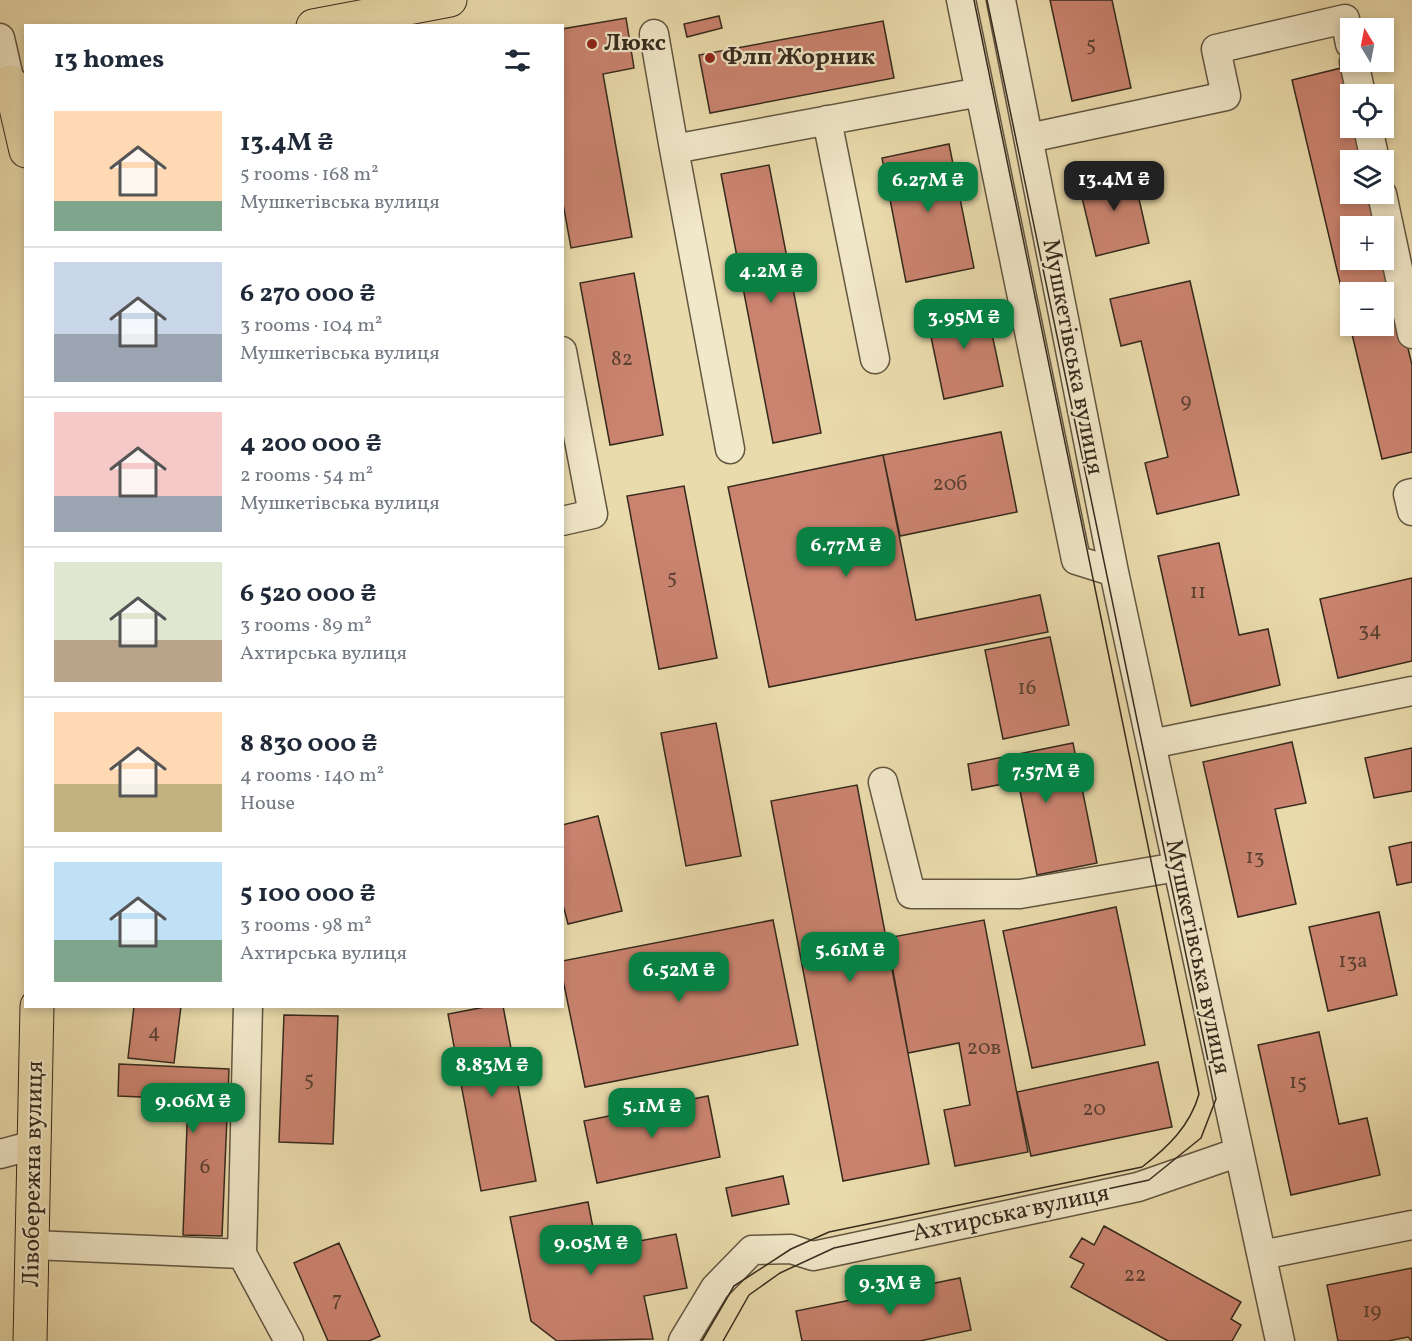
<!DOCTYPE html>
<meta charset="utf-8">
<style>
:root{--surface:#fff;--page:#f6f6f7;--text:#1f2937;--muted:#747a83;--line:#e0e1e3;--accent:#0b8043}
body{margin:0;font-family:Vollkorn,serif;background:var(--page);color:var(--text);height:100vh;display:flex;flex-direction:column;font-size:22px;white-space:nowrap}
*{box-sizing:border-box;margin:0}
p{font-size:20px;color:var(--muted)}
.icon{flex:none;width:33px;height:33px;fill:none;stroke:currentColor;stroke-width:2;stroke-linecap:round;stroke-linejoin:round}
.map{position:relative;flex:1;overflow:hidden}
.drawer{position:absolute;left:24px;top:24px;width:540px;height:984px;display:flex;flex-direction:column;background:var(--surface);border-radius:0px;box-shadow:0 3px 9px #0003}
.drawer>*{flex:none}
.needle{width:39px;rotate:350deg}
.tools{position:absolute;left:1340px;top:18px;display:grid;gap:12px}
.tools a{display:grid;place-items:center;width:54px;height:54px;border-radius:0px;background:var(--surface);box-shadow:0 3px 9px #0003;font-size:30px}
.price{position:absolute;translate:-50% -51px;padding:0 14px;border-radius:12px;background:var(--accent);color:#fff;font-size:20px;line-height:39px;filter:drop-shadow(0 2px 3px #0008)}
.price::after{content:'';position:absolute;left:50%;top:36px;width:18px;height:14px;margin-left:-9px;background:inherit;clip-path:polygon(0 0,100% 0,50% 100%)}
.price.selected{background:#222;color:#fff}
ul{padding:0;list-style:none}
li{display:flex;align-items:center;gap:18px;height:150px;padding:0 30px}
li+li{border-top:2px solid var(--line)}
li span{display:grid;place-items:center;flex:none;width:168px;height:120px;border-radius:0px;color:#555}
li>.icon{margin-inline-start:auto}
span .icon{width:72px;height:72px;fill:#fffc;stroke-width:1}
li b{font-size:26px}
h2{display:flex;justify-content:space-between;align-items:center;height:72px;padding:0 30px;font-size:26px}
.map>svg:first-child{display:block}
.building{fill:#ca836f;stroke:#352a1d;stroke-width:1.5}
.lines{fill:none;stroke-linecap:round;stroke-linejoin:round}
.minor-casing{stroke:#625641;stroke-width:31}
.major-casing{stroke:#352a1d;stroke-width:35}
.minor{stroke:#f1e8c9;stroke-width:28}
.major{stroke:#eadbac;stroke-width:33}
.tram{stroke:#352a1d;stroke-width:1.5}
.poi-dot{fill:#8f2418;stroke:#f1e8c9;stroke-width:2}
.labels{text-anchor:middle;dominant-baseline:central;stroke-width:4.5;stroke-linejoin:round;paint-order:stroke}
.number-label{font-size:21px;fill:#5a4032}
.poi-label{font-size:24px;font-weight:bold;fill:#352a1d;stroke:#f1e8c9;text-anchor:start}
.street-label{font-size:24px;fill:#352a1d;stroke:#f1e8c9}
</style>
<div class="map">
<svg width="1412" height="1341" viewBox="0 0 1412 1341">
<rect width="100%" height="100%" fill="#eadbac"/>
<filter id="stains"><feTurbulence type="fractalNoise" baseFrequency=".00333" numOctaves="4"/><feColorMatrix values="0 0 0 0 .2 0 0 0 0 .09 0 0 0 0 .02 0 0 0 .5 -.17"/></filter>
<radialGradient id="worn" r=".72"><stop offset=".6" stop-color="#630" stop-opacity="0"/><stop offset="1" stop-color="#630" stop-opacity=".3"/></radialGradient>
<path class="building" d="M 1050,0 L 1112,0 L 1131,88 L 1072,101 Z
M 719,16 L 722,28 L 687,37 L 684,24 Z
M 626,18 L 634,68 L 603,74 L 632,237 L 571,248 L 562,198 L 562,29 Z
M 883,21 L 894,78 L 710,113 L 699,55 Z
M 1341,68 L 1350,104 L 1350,128 L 1356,128 L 1363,160 L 1350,160 L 1350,194 L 1371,194 L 1379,226 L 1350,226 L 1350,260 L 1383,260 L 1383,243 L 1412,365 L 1412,452 L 1382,459 L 1350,326 L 1383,326 L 1383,292 L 1350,292 L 1350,325 L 1292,80 Z
M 949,144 L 974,268 L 906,282 L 882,158 Z
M 769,165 L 821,433 L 773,443 L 721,174 Z
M 1132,168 L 1149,243 L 1096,256 L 1078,181 Z
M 634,273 L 663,435 L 610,445 L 580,283 Z
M 1190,281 L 1239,495 L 1157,514 L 1145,463 L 1168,457 L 1141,341 L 1121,346 L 1110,299 Z
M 985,301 L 1003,386 L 944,399 L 926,313 Z
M 1001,432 L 1017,512 L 900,536 L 883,455 Z
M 883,455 L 916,620 L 1040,595 L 1048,632 L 769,687 L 728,487 Z
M 684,486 L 717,658 L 659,669 L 627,496 Z
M 1219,543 L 1239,635 L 1268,629 L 1280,685 L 1191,706 L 1158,556 Z
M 1412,578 L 1412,661 L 1338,678 L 1320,599 Z
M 1050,637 L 1069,725 L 1003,739 L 985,650 Z
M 716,723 L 741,856 L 686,866 L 661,733 Z
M 1292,742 L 1306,803 L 1275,809 L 1296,904 L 1238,917 L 1203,762 Z
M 1073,743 L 1097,863 L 1037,875 L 1018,781 L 972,790 L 968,764 Z
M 1412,748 L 1412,791 L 1374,798 L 1365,758 Z
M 857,785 L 929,1164 L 843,1181 L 771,801 Z
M 598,816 L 622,911 L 568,924 L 562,901 L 562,825 Z
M 1412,842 L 1412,882 L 1397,885 L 1389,847 Z
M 1116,907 L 1145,1045 L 1032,1068 L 1003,931 Z
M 1379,912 L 1397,995 L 1328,1011 L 1309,927 Z
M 773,920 L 798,1045 L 585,1087 L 562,975 L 562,961 Z
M 984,920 L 1028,1152 L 955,1166 L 944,1110 L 970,1105 L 959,1043 L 908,1053 L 887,938 Z
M 134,1006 L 181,1006 L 174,1063 L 128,1058 Z
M 490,1006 L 503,1006 L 536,1181 L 481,1191 L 448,1014 Z
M 284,1015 L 338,1016 L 333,1144 L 279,1142 Z
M 1319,1032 L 1339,1124 L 1367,1118 L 1380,1175 L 1291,1195 L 1258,1045 Z
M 1158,1062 L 1172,1127 L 1031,1156 L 1017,1092 Z
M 119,1064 L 229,1069 L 222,1236 L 183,1235 L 188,1099 L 118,1096 Z
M 708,1096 L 720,1157 L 597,1183 L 584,1121 Z
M 783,1176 L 789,1204 L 732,1216 L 726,1188 Z
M 588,1202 L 597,1249 L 676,1234 L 687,1288 L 644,1296 L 653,1339 L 557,1341 L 531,1321 L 510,1217 Z
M 1104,1226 L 1241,1302 L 1231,1319 L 1241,1325 L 1232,1341 L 1168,1341 L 1071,1287 L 1084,1264 L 1070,1257 L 1082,1238 L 1094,1245 Z
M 339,1243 L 380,1336 L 369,1341 L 328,1341 L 294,1263 Z
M 1412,1268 L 1412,1341 L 1408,1337 L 1388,1341 L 1338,1341 L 1327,1285 Z
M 960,1278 L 971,1330 L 920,1341 L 802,1341 L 796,1311 Z"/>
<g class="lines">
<defs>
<path id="minor" d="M 961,0 L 1076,560 L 1114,572
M 1001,0 L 1114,572 L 1280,1341
M 654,34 L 674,149
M 0,38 L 10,82
M 1354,62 L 1361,94
M 827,120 L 875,359
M 1368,128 L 1375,160
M 1029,138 L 1226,96 L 1216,49 L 1345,19 L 1350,44
M 1382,194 L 1412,334
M 562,351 L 593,514 L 562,521
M 730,449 L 674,149 L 980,92
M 1412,493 L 1408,494 L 1412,511
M 1151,744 L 1412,691
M 883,782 L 911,894 L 1020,894 L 1177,867
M 0,1154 L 34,1145
M 33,1245 L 242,1254 L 289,1341
M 242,1254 L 248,1006
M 1262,1255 L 1412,1225
M 683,1341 L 715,1288 L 752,1250 L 791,1249 L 813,1256 L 1138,1187 L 1239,1152"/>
<path id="major" d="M 313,26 L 450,0
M 10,82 L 26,151
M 30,1341 L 37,1006"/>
</defs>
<use href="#minor" class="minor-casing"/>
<use href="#major" class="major-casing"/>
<use href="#minor" class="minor"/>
<use href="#major" class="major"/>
<path class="tram" d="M 702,1341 L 734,1286 L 791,1249 L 829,1232 L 1142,1167 C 1168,1147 1190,1126 1199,1094 L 974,0
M 723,1341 L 749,1295 L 780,1273 L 834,1248 L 1149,1180 L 1201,1138 L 1216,1099 L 987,0"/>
</g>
<g class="poi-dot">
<circle cx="592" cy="44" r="6"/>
<circle cx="710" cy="58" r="6"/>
</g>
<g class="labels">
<g class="number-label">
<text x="1091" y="44">5</text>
<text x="622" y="359">82</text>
<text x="1186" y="401">9</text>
<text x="950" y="484">20б</text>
<text x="672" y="577">5</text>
<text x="1198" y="592">11</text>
<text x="1370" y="630">34</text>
<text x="1027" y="688">16</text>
<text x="1255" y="857">13</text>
<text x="1353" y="961">13а</text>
<text x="154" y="1032">4</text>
<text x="984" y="1048">20в</text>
<text x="309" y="1079">5</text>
<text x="1298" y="1082">15</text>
<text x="1094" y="1109">20</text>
<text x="205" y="1167">6</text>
<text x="1135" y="1275">22</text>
<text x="337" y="1300">7</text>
<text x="1372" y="1311">19</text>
</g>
<g class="poi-label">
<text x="604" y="44">Люкс</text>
<text x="722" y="58">Флп Жорник</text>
</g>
<g class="street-label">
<text transform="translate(1072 357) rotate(79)">Мушкетівська вулиця</text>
<text transform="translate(1197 957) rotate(78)">Мушкетівська вулиця</text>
<text transform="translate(34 1174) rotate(-89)">Лівобережна вулиця</text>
<text transform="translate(1011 1214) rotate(-12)">Ахтирська вулиця</text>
</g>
</g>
<rect width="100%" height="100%" filter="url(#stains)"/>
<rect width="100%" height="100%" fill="url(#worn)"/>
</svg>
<div class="tools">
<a><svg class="needle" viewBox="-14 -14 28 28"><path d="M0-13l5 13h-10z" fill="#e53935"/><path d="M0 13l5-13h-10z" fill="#747a83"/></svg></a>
<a><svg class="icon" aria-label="locate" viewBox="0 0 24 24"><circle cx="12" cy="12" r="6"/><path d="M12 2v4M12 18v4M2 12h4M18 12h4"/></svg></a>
<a><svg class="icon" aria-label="layers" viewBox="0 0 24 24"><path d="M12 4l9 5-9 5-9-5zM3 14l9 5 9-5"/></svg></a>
<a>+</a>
<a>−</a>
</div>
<b class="price selected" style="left:1114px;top:212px">13.4M ₴</b>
<b class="price" style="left:928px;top:213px">6.27M ₴</b>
<b class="price" style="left:771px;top:304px">4.2M ₴</b>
<b class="price" style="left:964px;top:350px">3.95M ₴</b>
<b class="price" style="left:846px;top:578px">6.77M ₴</b>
<b class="price" style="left:1046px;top:804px">7.57M ₴</b>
<b class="price" style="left:850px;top:983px">5.61M ₴</b>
<b class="price" style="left:679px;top:1003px">6.52M ₴</b>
<b class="price" style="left:492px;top:1098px">8.83M ₴</b>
<b class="price" style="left:193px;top:1134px">9.06M ₴</b>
<b class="price" style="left:652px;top:1139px">5.1M ₴</b>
<b class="price" style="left:591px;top:1276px">9.05M ₴</b>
<b class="price" style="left:890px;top:1316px">9.3M ₴</b>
<section class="drawer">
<h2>13 homes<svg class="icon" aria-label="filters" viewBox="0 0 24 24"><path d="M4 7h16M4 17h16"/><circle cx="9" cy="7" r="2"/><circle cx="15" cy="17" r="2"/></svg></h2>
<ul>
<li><span style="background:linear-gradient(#ffd9b3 75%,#7fa58c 0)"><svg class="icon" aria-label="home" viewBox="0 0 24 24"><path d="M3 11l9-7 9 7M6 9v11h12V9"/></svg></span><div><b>13.4M ₴</b><p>5 rooms · 168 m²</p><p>Мушкетівська вулиця</p></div></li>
<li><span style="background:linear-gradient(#c9d6e8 60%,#9aa5b1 0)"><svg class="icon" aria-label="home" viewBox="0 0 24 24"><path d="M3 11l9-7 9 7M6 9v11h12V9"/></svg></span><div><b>6 270 000 ₴</b><p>3 rooms · 104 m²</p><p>Мушкетівська вулиця</p></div></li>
<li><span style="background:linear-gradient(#f6c9c9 70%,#9aa5b1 0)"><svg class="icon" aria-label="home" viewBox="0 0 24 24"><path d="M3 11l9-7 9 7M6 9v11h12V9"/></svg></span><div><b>4 200 000 ₴</b><p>2 rooms · 54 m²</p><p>Мушкетівська вулиця</p></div></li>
<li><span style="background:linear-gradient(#dfe7d0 65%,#b9a48a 0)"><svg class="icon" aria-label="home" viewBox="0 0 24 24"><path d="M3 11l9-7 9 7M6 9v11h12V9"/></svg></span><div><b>6 520 000 ₴</b><p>3 rooms · 89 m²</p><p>Ахтирська вулиця</p></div></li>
<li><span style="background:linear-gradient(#ffd9b3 60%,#c2b280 0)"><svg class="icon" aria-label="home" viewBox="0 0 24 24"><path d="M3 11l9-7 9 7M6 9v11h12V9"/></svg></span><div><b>8 830 000 ₴</b><p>4 rooms · 140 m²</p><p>House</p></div></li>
<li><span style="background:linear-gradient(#bfe0f5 65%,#7fa58c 0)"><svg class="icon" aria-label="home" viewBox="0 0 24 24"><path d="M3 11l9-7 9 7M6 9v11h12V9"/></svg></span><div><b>5 100 000 ₴</b><p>3 rooms · 98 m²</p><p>Ахтирська вулиця</p></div></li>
</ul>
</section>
</div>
